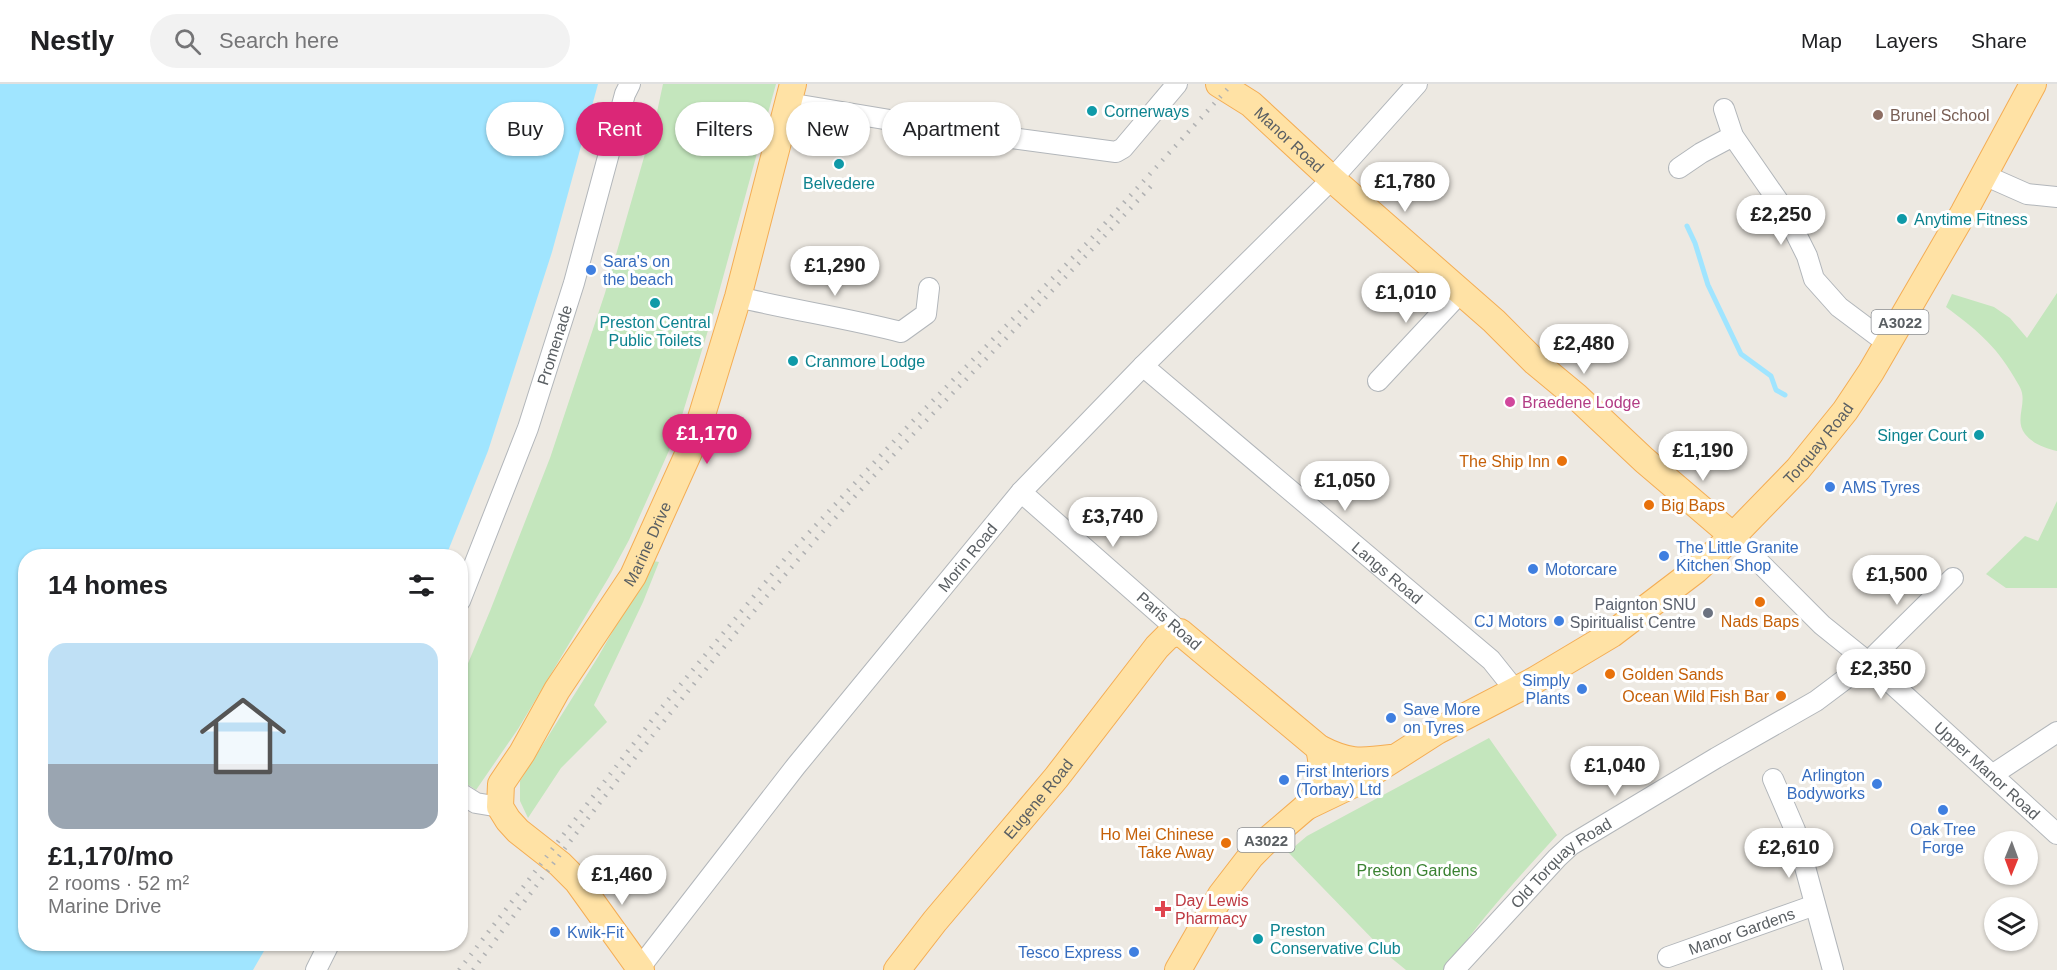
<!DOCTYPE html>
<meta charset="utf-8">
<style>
:root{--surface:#fff;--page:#f2f2f2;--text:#202124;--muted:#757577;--line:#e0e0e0;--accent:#db2777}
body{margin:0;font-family:Arial,sans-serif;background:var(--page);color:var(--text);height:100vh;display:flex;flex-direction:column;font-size:22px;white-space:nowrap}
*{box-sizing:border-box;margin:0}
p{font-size:20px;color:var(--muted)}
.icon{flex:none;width:33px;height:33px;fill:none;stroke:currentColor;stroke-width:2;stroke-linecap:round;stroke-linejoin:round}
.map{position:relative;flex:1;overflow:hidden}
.side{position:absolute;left:18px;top:465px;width:450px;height:402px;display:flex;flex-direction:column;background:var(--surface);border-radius:24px;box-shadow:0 2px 4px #0004}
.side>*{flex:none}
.banner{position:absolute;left:486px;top:18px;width:570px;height:54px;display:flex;gap:12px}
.needle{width:39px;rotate:181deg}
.fabs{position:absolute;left:1984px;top:747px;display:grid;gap:12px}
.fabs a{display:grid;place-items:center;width:54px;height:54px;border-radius:50%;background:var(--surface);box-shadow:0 2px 4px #0004;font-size:30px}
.price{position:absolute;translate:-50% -51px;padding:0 14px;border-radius:21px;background:#fff;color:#222;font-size:20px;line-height:39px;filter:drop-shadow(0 2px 3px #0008)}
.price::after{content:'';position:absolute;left:50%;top:36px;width:18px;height:14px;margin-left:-9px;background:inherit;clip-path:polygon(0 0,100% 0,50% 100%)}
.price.active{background:var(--accent);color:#fff}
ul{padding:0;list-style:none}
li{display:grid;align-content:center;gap:12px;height:318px;padding:0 30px}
li span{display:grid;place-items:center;height:186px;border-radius:18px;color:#555}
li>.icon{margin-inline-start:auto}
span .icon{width:108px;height:108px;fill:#fffc;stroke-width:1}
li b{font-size:26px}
h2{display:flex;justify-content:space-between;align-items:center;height:72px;padding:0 30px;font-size:26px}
.tag{padding:0 21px;border-radius:27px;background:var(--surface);box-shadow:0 2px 4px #0004;font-size:21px;line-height:54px}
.tag.active{background:var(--accent);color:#fff}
header{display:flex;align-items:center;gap:36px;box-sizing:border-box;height:84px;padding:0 30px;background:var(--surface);border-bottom:2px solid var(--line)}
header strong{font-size:28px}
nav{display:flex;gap:33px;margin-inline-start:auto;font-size:21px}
.search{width:420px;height:54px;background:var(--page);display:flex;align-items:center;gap:15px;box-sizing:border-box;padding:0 21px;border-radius:33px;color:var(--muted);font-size:22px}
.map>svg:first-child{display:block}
.green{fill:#c4e6bd}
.water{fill:#a0e5ff}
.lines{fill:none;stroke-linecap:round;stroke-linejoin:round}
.stream{stroke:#a0e5ff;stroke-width:5}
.minor-casing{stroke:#b2b6ba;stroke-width:22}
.major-casing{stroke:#f4ad54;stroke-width:28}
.minor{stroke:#fff;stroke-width:20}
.major{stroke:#ffe2a5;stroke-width:26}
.rail{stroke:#b1b2b3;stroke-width:4.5;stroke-dasharray:1.5 8;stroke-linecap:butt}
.culture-dot{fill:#0f9aa8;stroke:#fff;stroke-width:2}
.education-dot{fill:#8d6e63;stroke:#fff;stroke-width:2}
.shop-dot{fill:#3f7fe0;stroke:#fff;stroke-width:2}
.hotel-dot{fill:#d1479c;stroke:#fff;stroke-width:2}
.food-dot{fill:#e8710a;stroke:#fff;stroke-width:2}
.worship-dot{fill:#6b7280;stroke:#fff;stroke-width:2}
.health-dot{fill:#e0444e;stroke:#fff;stroke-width:2}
.labels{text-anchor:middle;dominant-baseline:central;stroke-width:6;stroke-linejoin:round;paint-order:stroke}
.shield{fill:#fff;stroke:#8c8f92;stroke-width:1.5}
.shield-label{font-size:15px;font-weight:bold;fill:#5a5f63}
.culture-label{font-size:16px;fill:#0d838f;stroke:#fff;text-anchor:start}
.education-label{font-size:16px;fill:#785e54;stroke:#fff;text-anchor:start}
.street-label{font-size:16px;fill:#5a5f63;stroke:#fff}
.shop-label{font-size:16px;fill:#366cbe;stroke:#fff;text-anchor:start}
.hotel-label{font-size:16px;fill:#b23c85;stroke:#fff;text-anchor:start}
.food-label{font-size:16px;fill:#c56008;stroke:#fff;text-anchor:end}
.worship-label{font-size:16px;fill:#5b616d;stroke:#fff;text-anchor:end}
.park-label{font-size:16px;fill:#3b8232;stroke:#fff}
.health-label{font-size:16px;fill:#be3a42;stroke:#fff;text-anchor:start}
</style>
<header>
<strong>Nestly</strong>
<div class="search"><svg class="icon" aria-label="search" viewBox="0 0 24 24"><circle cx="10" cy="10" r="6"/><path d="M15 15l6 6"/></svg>Search here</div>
<nav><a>Map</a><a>Layers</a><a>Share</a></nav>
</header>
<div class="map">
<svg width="2057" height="886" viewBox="0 0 2057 886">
<rect width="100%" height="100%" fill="#ede9e2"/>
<path class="green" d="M 663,0 L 776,0 L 713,230 L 676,351 L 629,456 L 609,493 L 518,645 L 476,706 L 461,696 L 461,596 L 490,527 L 550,374 L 605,209 L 657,28 Z
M 2057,209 L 2057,367 C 2045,364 2033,360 2025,350 C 2015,337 2025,323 2022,309 C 2021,304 2017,298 2014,293 C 1995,260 1975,245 1946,223 L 1952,210 L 1994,223 L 2010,234 L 2027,254 Z
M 2057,417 L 2057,504 L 2006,504 L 1986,490 L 2025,452 L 2038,457 Z
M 653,477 L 659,478 L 643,518 L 594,621 L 607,638 L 561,684 L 528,734 L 520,717 L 520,697 L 598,573 Z
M 1489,654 L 1557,751 C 1518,794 1478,837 1446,886 L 1406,886 L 1390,873 L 1288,768 L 1307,752 Z"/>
<path class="water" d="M 0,0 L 598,0 L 552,168 L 488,367 L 446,472 L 26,472 L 26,860 L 268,860 L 253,886 L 0,886 Z"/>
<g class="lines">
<path class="stream" d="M 1687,142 L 1695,159 L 1708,201 L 1741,270 L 1771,292 L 1776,306 L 1785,311"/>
<defs>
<g id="minor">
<path d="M 788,19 L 944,45 L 1116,68 L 1123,64 L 1177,0"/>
<path d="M 1724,25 L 1733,52 L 1783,124 L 1807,172 L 1814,195 L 1839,223 L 1887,259"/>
<path d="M 1679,84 L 1701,69 L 1733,52"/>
<path d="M 1984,91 L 2027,110 L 2057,113"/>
<path d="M 738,213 C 792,226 847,234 901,248 L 926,230 L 929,204"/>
<path id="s1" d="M 1143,282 L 1491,576 L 1515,606"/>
<path d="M 1378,297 L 1461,208"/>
<path d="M 1021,408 L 1180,548"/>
<path id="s2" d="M 1733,452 L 1822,541 L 1868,578 L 2057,750"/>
<path id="s3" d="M 460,517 L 528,344 L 574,199 L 625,10 L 630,0"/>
<path d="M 1992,691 L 2057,648"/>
<path d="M 1773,695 L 1795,746 L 1833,886"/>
<path d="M 460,709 L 476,719 L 500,723"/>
<path id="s4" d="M 1668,873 L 1815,821"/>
<path d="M 316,886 L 329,860"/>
<path id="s5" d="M 638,886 L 796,682 L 1021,408 L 1143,282 L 1332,95 L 1417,0"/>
<path id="s6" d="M 1454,886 L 1557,774 L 1571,761 L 1716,674 L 1816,617 L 1868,578 L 1953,494"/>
</g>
<g id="major">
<path id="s7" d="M 1219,0 L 1251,20 L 1332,95 L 1494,237 L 1535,278 L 1576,312 L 1644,376 L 1733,452"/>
<path d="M 1306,723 C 1325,700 1325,693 1319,664"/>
<path id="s8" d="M 641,886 L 577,797 L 560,780 L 518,747 L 508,736 L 500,723 L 501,700 L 522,669 L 557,606 L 633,492 L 694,357 L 738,213 L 793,0"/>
<path id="s9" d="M 897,886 L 935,837 L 1056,694 L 1157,563 L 1168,552 L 1180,548 L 1319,664 C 1348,679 1359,678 1391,674"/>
<path id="s10" d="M 1178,886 L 1221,811 L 1251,772 L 1264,759 L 1306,723 L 1356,699 L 1437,647 L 1535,596 L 1612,550 L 1696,486 L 1733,452 L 1798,385 L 1845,327 L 1871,288 L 1964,128 L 2033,0"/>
</g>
</defs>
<use href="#minor" class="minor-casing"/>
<use href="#major" class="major-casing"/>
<use href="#minor" class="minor"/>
<use href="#major" class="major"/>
<path class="rail" d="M 459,886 L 662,623 L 788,471 L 909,341 L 1088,158 L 1232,0
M 473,886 C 577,747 683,608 798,476 C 911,346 1037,227 1153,100"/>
</g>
<g class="culture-dot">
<circle cx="1092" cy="27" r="6"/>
<circle cx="839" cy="80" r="6"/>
<circle cx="1902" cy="135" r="6"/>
<circle cx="655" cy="219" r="6"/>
<circle cx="793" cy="277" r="6"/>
<circle cx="1979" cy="351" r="6"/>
<circle cx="1258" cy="855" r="6"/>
</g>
<circle class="education-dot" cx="1878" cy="31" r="6"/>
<g class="shop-dot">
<circle cx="591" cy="186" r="6"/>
<circle cx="1830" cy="403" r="6"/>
<circle cx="1664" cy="472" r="6"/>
<circle cx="1533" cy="485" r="6"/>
<circle cx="1559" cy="537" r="6"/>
<circle cx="1582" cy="605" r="6"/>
<circle cx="1391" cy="634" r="6"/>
<circle cx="1284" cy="696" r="6"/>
<circle cx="1877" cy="700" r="6"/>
<circle cx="1943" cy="726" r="6"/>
<circle cx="555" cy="848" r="6"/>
<circle cx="1134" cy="868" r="6"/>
</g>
<circle class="hotel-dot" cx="1510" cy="318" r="6"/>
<g class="food-dot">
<circle cx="1562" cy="377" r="6"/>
<circle cx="1649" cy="421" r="6"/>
<circle cx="1760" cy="518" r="6"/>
<circle cx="1610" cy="590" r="6"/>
<circle cx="1781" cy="612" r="6"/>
<circle cx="1226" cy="759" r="6"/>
</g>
<circle class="worship-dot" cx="1708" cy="529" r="6"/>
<path class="health-dot" d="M1160 816h6v6h6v6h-6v6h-6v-6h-6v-6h6z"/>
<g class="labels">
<g class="shield">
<rect x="1871.5" y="226" width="57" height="24" rx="4.5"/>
<rect x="1237.5" y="744" width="57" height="24" rx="4.5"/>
</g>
<g class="shield-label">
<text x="1900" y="238">A3022</text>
<text x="1266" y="756">A3022</text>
</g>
<g class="culture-label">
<text x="1104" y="27">Cornerways</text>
<text x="839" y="99" text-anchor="middle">Belvedere</text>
<text x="1914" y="135">Anytime Fitness</text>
<text x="655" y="238" text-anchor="middle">Preston Central<tspan x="655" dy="18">Public Toilets</tspan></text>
<text x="805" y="277">Cranmore Lodge</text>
<text x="1967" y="351" text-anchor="end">Singer Court</text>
<text x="1270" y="846">Preston<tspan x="1270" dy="18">Conservative Club</tspan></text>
</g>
<g class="education-label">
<text x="1890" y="31">Brunel School</text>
</g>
<g class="street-label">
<text stroke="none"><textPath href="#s7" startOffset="90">Manor Road</textPath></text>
<text stroke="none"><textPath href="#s3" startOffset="273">Promenade</textPath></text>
<text stroke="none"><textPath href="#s10" startOffset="843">Torquay Road</textPath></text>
<text stroke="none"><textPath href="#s8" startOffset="522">Marine Drive</textPath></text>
<text stroke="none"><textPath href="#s5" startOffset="528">Morin Road</textPath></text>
<text stroke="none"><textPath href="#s1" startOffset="320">Langs Road</textPath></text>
<text transform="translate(1169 537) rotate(41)">Paris Road</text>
<text stroke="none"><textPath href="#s2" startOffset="346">Upper Manor Road</textPath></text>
<text stroke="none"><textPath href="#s9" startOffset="222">Eugene Road</textPath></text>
<text stroke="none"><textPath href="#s6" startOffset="152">Old Torquay Road</textPath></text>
<text stroke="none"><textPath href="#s4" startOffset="78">Manor Gardens</textPath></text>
</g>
<g class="shop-label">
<text x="603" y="177">Sara's on<tspan x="603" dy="18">the beach</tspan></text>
<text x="1842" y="403">AMS Tyres</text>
<text x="1676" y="463">The Little Granite<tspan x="1676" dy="18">Kitchen Shop</tspan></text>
<text x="1545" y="485">Motorcare</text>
<text x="1547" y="537" text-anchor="end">CJ Motors</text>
<text x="1570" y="596" text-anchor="end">Simply<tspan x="1570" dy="18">Plants</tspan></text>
<text x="1403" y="625">Save More<tspan x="1403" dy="18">on Tyres</tspan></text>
<text x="1296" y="687">First Interiors<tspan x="1296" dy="18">(Torbay) Ltd</tspan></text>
<text x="1865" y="691" text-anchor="end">Arlington<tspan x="1865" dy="18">Bodyworks</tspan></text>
<text x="1943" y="745" text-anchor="middle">Oak Tree<tspan x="1943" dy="18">Forge</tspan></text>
<text x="567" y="848">Kwik-Fit</text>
<text x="1122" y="868" text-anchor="end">Tesco Express</text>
</g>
<g class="hotel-label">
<text x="1522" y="318">Braedene Lodge</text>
</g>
<g class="food-label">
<text x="1550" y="377">The Ship Inn</text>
<text x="1661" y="421" text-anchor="start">Big Baps</text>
<text x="1760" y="537" text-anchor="middle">Nads Baps</text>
<text x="1622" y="590" text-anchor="start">Golden Sands</text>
<text x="1769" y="612">Ocean Wild Fish Bar</text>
<text x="1214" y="750">Ho Mei Chinese<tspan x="1214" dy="18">Take Away</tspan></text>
</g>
<g class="worship-label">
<text x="1696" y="520">Paignton SNU<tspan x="1696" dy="18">Spiritualist Centre</tspan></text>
</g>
<g class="park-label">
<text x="1417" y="786">Preston Gardens</text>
</g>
<g class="health-label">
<text x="1175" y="816">Day Lewis<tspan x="1175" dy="18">Pharmacy</tspan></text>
</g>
</g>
</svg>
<div class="fabs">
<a><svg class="needle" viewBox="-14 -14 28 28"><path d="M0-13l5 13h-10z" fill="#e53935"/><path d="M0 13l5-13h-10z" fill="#757577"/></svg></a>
<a><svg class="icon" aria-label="layers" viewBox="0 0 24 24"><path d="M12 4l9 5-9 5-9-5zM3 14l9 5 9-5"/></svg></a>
</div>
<b class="price" style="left:1405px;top:129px">£1,780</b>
<b class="price" style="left:1781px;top:162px">£2,250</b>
<b class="price" style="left:835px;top:213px">£1,290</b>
<b class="price" style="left:1406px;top:240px">£1,010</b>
<b class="price" style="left:1584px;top:291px">£2,480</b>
<b class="price active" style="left:707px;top:381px">£1,170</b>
<b class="price" style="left:1703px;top:398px">£1,190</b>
<b class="price" style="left:1345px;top:428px">£1,050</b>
<b class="price" style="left:1113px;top:464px">£3,740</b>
<b class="price" style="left:1897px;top:522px">£1,500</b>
<b class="price" style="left:1881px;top:616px">£2,350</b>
<b class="price" style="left:1615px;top:713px">£1,040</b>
<b class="price" style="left:1789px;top:795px">£2,610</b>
<b class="price" style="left:622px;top:822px">£1,460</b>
<div class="banner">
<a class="tag">Buy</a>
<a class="tag active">Rent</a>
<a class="tag">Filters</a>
<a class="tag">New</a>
<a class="tag">Apartment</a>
</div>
<section class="side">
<h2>14 homes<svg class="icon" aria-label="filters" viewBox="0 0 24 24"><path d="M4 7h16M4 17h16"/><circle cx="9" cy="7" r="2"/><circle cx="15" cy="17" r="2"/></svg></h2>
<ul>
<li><span style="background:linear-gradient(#bfe0f5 65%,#9aa5b1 0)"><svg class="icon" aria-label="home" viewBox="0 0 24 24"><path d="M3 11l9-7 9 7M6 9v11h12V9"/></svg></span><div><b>£1,170/mo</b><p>2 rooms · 52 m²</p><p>Marine Drive</p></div></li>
</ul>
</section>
</div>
